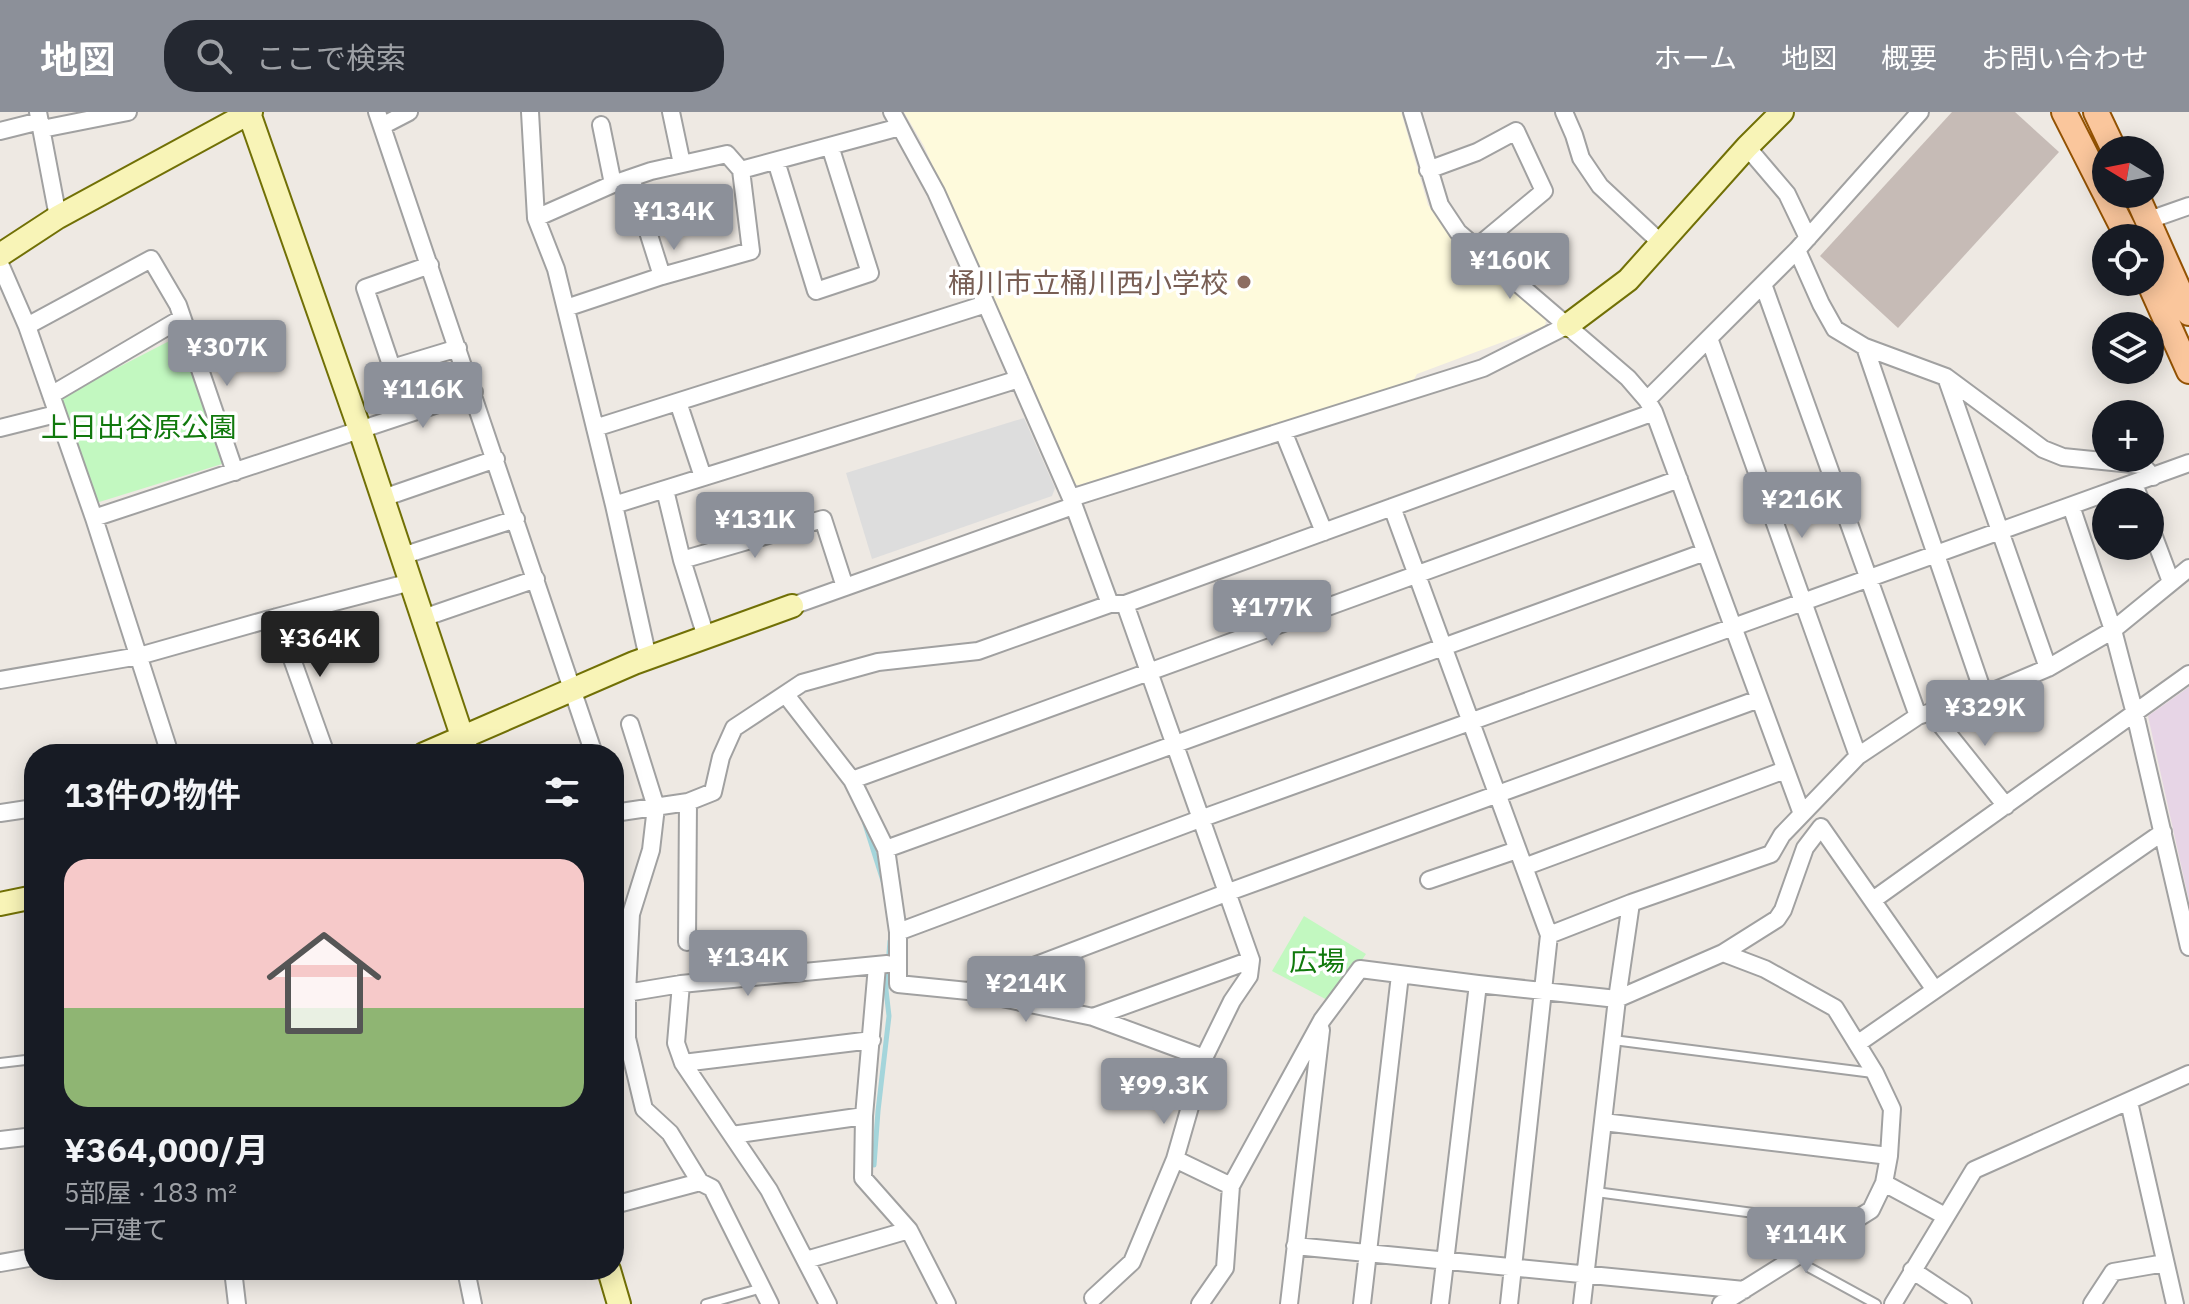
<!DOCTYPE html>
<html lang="ja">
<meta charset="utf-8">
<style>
:root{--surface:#171b24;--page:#242831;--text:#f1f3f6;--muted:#9ea1a6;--accent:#8c9099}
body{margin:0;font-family:"IBM Plex Sans","Noto Sans JP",sans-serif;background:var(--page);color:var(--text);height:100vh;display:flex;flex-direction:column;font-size:30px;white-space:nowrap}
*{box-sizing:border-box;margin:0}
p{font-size:26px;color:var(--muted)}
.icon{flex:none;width:44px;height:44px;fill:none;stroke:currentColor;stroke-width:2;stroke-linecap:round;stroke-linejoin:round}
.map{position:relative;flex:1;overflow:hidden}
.panel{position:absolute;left:24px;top:632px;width:600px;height:536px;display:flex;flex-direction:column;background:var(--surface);border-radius:32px;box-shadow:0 4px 20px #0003}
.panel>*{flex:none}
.needle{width:52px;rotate:280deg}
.buttons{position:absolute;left:2092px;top:24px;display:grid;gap:16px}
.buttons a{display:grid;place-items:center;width:72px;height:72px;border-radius:50%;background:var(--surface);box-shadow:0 4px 20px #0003;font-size:40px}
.price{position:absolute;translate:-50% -68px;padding:0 18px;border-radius:8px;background:var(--accent);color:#fff;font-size:26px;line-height:52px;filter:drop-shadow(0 2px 4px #0008)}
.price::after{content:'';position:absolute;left:50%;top:48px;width:24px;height:18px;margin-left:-12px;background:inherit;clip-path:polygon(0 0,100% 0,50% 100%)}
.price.active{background:#222;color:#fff}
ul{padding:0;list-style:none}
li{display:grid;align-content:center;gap:16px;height:424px;padding:0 40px}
li span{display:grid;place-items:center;height:248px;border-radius:24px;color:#555}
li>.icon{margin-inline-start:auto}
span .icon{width:144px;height:144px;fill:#fffc;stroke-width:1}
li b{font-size:34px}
h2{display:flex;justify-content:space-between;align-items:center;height:96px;padding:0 40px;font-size:34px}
header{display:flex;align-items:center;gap:48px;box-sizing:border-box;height:112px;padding:0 40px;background:var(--accent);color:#fff}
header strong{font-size:38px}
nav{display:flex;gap:44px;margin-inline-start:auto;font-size:28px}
.search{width:560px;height:72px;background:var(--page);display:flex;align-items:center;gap:20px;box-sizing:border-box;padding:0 28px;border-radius:32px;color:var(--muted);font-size:30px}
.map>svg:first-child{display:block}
.industrial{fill:#e7d5e6}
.education{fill:#fefadc}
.park{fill:#c2f8c0}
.parking{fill:#ddd}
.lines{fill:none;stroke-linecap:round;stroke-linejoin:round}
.stream{stroke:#a4d5db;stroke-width:5}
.building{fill:#c6bbb6}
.lane-casing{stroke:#a1a1a1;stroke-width:12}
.street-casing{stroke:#a1a1a1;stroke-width:20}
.secondary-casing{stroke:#717006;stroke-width:26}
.primary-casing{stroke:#935203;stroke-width:28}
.lane{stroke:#fff;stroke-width:8}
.street{stroke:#fff;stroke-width:16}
.secondary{stroke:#f8f4b7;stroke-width:22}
.primary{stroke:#fac69c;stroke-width:24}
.education-dot{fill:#8d6e63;stroke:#fff;stroke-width:3}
.labels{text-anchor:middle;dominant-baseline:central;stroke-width:7;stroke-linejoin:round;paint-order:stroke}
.education-label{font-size:28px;fill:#785e54;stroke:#fff;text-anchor:end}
.park-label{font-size:28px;fill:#11790d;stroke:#fff}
</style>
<header>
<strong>地図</strong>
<div class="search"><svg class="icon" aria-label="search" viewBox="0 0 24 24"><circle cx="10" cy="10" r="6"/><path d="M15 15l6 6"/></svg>ここで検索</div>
<nav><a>ホーム</a><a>地図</a><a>概要</a><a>お問い合わせ</a></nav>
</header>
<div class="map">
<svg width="2189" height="1192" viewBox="0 0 2189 1192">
<rect width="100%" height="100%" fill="#eee9e3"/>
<path class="industrial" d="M 2189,575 L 2189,789 L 2148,604 Z"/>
<path class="education" d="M 904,0 L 1401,0 L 1428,93 L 1462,136 L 1547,203 L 1545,214 L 1417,262 L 1413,269 L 1079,373 L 1072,372 L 924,34 Z"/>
<path class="park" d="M 179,224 L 222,352 L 96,391 L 59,286 Z
M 1304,804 L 1366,842 L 1333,891 L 1272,859 Z"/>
<path class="parking" d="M 1024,306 L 1055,376 L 1052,384 L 872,447 L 846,361 Z"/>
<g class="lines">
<path class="stream" d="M 865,712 L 884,772
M 874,1053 L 878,999 L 889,904 L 886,878 L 890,829"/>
</g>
<path class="building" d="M 1952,0 L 2015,0 L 2059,40 L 1898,216 L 1820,144 Z"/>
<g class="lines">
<defs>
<path id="lane" d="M 614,743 L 618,743 L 615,701
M 1613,928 L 1873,961
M 0,951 L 34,947
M 1596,1080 L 1844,1113
M 1810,1156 L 1876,1192
M 706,1192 L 762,1176"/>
<path id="street" d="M 38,0 L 58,105
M 377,0 L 594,642
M 530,0 L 536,106 L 556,157 L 614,393 L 648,546
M 671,0 L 682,52
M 892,0 L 936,80 L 986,192 L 1071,386 L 1110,492
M 1412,0 L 1440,93 L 1458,120 L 1628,266 L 1647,288 L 1654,300 L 1802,702
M 1564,0 L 1574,23 L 1581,46 L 1600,74 L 1661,131
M 601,13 L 613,72
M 382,14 L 409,0
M 42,17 L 128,0
M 0,19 L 40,9
M 1747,35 L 1787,82 L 1808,126
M 776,49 L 816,179 L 870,161 L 830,34
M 1428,58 L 1477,40 L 1516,19 L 1544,79 L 1477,135
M 631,66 L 662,164
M 536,106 L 613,72 L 651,59 L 727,42 L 741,58 L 900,15
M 2149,108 L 2189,94
M 1797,138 L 1821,192 L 1835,217 L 1865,235 L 1984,583
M 0,152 L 27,214 L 94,406 L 170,642
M 430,153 L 365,176 L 392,256 L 458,236
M 1763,172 L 1918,604
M 566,196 L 662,164 L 751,139 L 741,58
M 27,214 L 151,147 L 178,193 L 235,360
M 1709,226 L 1858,644
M 1865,235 L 1946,265 L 2043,337 L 2063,345 L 2142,353 L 2153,365
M 1946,265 L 2048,556
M 51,283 L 182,206
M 1647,288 L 1797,138 L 1920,0
M 678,290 L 703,365
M 0,316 L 56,302
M 595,316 L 986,192
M 1283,319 L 1324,420
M 2134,372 L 2141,390
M 665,378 L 682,448
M 383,386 L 496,347
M 1071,386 L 1483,256 L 1568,213
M 614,393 L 1019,267
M 2071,394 L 2113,518 L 2135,602 L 2189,835
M 1392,395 L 1549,823 L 1509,1192
M 94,406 L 474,280
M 2150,414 L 2171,470
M 402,444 L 516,407
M 792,494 L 1073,394
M 277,505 L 326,642
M 423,506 L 536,467
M 706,525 L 682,448 L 823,407 L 845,475
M 0,568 L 139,544 L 277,505 L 411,470
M 786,583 L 852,668 L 886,737 L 898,820 L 898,872 L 968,879 L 1093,905 L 1204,946
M 1933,598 L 1937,608 L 2006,694
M 630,612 L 656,695 L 651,738 L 631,802 L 627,881 L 627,926 L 644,997 L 670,1021 L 700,1070 L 712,1076 L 770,1192
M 852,668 L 1679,367
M 0,701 L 34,696
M 614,701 L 688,690 L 713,680 L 721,645 L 734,616 L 802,571 L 878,550 L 978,539 L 1110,492 L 1125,492 L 1654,300
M 886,737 L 1705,440
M 1524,755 L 1785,658
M 1429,768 L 1517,738
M 1873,788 L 2189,562
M 898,820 L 1200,707 L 2189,351
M 1549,823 L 1631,791 L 1771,742 L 1782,723 L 1858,644 L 1918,604 L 1984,583 L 2048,556 L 2113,518 L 2189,456
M 687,830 L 688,690
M 1723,841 L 1777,807 L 1783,798 L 1805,736 L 1821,715 L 1935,878
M 877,854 L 864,1004 L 863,1066 L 909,1118 L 947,1192
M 681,872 L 676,931 L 683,951 L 769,1078 L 828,1192
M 968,879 L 1226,781 L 1759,587
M 614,883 L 681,872 L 887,852
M 1093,905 L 1251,848 L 1125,492
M 1857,932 L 2163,720
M 683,951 L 872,928
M 2129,990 L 2175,1192
M 1603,1010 L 1889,1044
M 732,1023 L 864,1004
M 0,1028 L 34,1024
M 1175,1047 L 1231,1074
M 1884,1071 L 1945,1104
M 614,1093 L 700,1070
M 1295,1134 L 1744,1178
M 806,1148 L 909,1118
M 0,1151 L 34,1145
M 233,1158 L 237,1192
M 466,1158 L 473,1192
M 1912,1158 L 1963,1192
M 1093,1186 L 1132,1150 L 1175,1047 L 1204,946 L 1232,889 L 1249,864 L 1251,848
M 1200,1192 L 1225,1156 L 1231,1074 L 1322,908 L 1360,857 L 1478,872 L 1617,887 L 1723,841 L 1765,857 L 1835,896 L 1875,961 L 1892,997 L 1889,1044 L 1884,1071 L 1871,1098 L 1721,1192
M 1289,1192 L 1321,918
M 1362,1192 L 1400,863
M 1440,1192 L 1478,872
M 1582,1192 L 1617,887 L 1631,791
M 1893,1192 L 1974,1058 L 2189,962
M 2092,1192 L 2113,1160 L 2165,1151"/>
<path id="secondary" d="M 249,1 L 360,318 L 468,642
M 0,143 L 58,105 L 251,0
M 1568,213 L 1628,168 L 1747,35 L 1782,0
M 424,642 L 634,551 L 792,494
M 0,792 L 34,785
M 609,1158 L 619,1192"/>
<path id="primary" d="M 2064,0 L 2128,126
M 2096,0 L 2114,38
M 2136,82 L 2189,201
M 2149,170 L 2189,259"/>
</defs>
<use href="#lane" class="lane-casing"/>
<use href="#street" class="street-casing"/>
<use href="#secondary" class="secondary-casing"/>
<use href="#primary" class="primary-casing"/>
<use href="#lane" class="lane"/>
<use href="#street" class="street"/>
<use href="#secondary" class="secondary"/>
<use href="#primary" class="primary"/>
</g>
<circle class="education-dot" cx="1244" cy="170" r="8"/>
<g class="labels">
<g class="education-label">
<text x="1228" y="170">桶川市立桶川西小学校</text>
</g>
<g class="park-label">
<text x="139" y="314">上日出谷原公園</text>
<text x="1317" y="848">広場</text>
</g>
</g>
</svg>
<div class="buttons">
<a><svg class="needle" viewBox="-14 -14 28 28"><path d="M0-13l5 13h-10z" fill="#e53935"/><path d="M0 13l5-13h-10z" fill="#9ea1a6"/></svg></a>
<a><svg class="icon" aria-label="locate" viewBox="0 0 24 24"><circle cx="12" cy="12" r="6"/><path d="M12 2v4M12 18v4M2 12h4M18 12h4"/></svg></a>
<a><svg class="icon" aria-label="layers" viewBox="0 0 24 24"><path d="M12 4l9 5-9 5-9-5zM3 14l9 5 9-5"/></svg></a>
<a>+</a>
<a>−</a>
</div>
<b class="price" style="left:674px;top:140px">¥134K</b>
<b class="price" style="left:1510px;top:189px">¥160K</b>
<b class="price" style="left:227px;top:276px">¥307K</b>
<b class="price" style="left:423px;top:318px">¥116K</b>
<b class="price" style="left:1802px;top:428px">¥216K</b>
<b class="price" style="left:755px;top:448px">¥131K</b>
<b class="price" style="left:1272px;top:536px">¥177K</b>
<b class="price active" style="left:320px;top:567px">¥364K</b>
<b class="price" style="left:1985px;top:636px">¥329K</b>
<b class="price" style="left:748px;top:886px">¥134K</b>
<b class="price" style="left:1026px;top:912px">¥214K</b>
<b class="price" style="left:1164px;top:1014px">¥99.3K</b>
<b class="price" style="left:1806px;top:1163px">¥114K</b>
<section class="panel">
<h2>13件の物件<svg class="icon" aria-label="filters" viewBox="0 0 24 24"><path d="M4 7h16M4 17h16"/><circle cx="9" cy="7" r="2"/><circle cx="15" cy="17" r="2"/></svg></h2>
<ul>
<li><span style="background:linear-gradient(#f6c9c9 60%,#8fb573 0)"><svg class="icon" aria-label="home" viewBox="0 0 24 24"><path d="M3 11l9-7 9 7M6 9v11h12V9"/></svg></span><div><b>¥364,000/月</b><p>5部屋 · 183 m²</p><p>一戸建て</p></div></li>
</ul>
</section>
</div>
